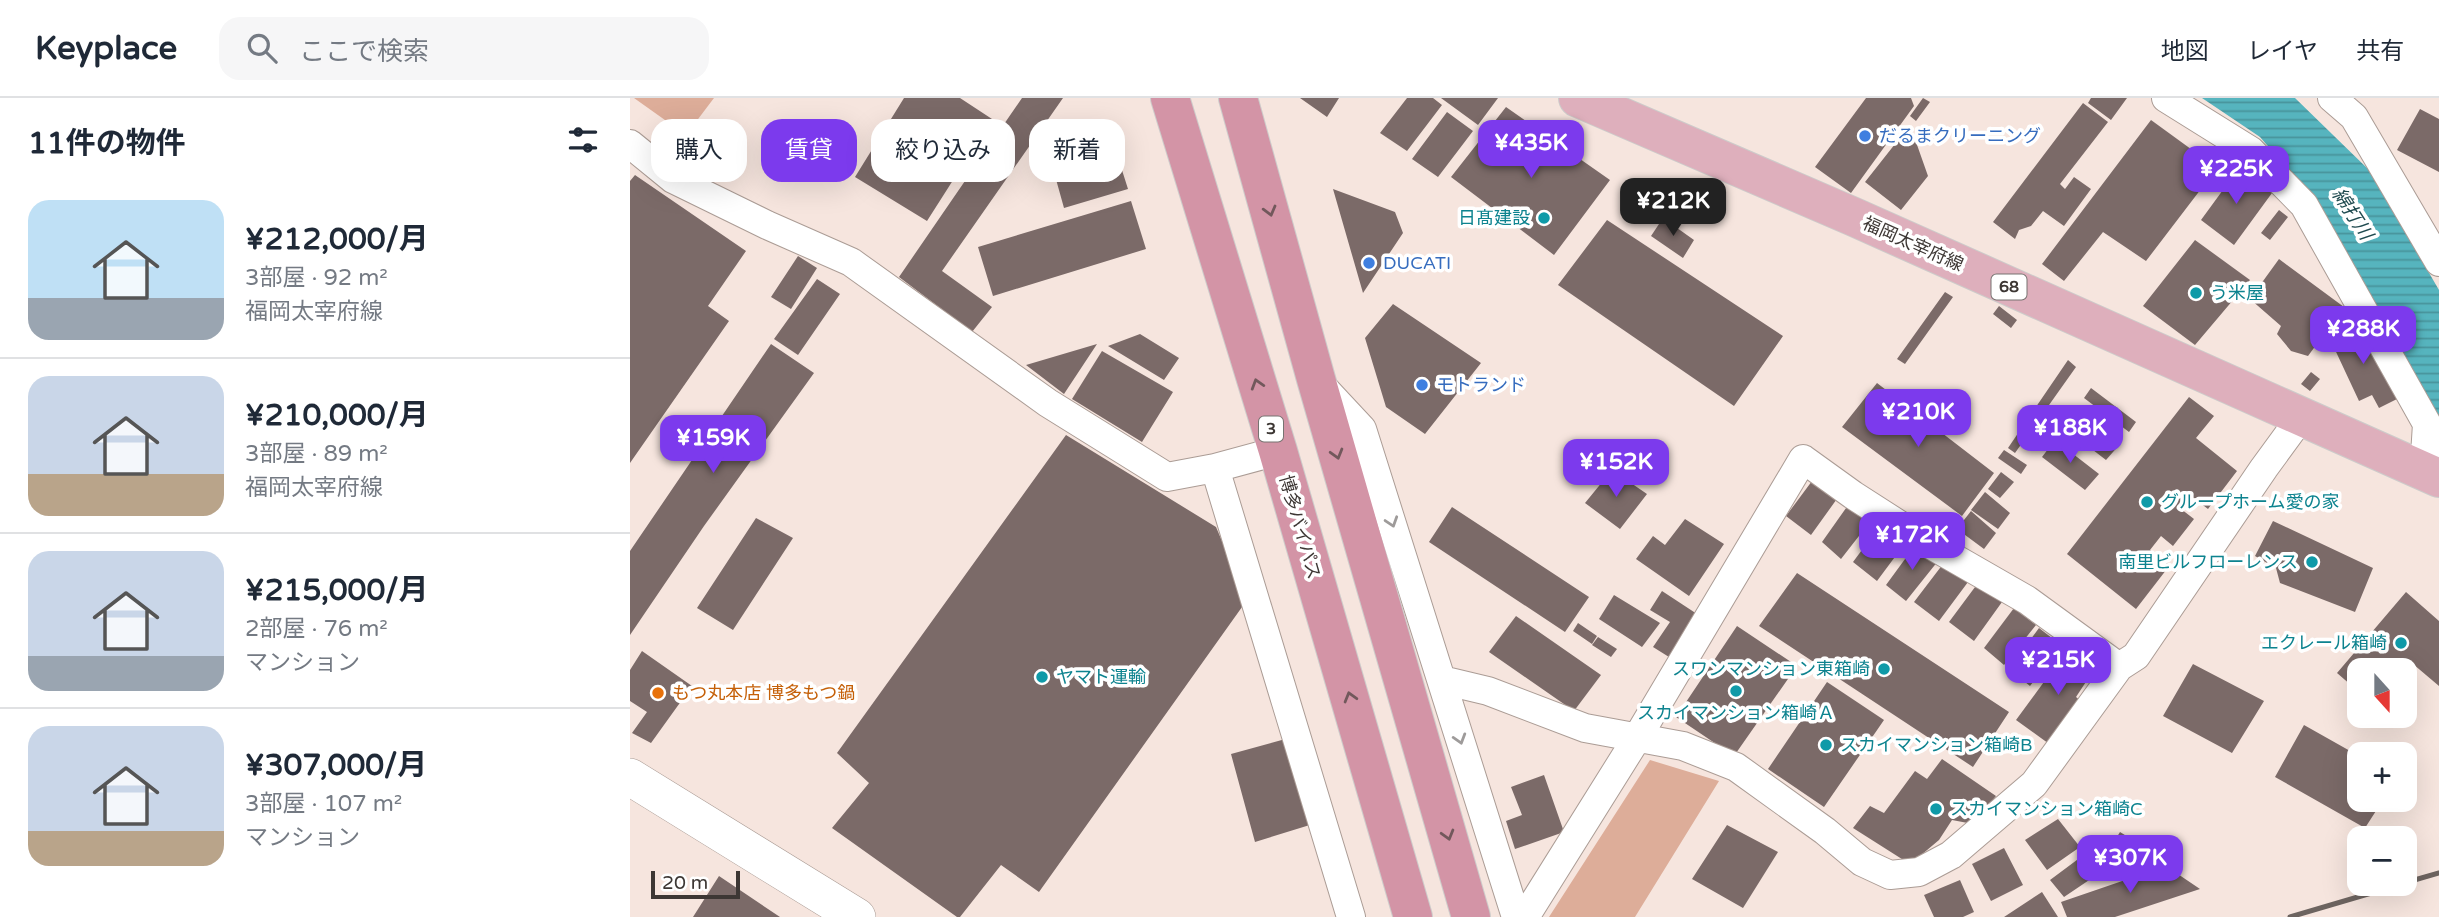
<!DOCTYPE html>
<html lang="ja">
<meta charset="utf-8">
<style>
:root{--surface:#fff;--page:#f6f6f7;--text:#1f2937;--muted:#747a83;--line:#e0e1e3;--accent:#7c3aed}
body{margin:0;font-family:"Varela Round","Noto Sans JP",sans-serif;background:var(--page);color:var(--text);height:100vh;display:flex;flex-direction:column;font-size:26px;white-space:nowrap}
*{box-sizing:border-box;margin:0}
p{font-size:23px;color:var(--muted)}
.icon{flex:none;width:38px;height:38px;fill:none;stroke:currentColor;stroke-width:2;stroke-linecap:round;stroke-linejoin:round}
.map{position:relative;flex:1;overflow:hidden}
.side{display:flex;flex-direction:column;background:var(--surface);width:630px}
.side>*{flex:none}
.banner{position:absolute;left:21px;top:21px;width:665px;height:63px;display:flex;gap:14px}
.needle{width:46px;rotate:159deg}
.fabs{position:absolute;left:1717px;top:560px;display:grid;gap:14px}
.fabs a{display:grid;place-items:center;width:70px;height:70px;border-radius:14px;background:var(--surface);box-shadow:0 7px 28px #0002;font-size:35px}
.scale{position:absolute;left:21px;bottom:18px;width:89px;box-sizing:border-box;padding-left:7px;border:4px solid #3d3734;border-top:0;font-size:19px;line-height:24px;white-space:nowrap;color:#3d3734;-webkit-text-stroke:5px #fff;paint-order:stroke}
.price{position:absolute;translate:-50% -60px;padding:0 16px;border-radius:14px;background:var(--accent);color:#fff;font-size:23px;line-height:46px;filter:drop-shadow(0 2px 4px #0008)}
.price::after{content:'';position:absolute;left:50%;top:42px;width:21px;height:16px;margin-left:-10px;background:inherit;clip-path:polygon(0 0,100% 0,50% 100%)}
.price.active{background:#222;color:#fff}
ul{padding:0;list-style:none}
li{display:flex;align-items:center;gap:21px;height:175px;padding:0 28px}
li+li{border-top:2px solid var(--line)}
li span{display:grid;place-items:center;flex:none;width:196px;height:140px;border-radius:21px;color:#555}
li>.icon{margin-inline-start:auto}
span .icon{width:84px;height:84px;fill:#fffc;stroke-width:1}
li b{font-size:30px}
h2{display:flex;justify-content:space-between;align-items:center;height:84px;padding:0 28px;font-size:30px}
.tag{padding:0 24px;border-radius:21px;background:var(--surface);box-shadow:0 7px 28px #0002;font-size:24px;line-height:63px}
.tag.active{background:var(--accent);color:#fff}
header{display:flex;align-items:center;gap:42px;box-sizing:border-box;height:98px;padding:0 35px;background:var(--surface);border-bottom:2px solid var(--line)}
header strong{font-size:33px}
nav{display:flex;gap:38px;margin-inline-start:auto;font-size:24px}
.search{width:490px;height:63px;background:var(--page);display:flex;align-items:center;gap:18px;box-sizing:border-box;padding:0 24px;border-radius:21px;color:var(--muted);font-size:26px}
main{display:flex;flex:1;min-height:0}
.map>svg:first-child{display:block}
.green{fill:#ddad99}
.water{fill:url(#water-rules)}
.building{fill:#7b6a68}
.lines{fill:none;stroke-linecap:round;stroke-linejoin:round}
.minor-casing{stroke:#ab9c95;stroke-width:30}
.tertiary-casing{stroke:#ab9c95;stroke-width:38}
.primary-casing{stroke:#cdcbca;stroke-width:40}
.trunk-casing{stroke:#cdcbca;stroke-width:40}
.minor{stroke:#fff;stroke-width:28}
.tertiary{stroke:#fff;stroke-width:37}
.primary{stroke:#deafbc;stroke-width:38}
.trunk{stroke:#d394a6;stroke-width:38}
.rail{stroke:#6d6460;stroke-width:5}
.oneway{stroke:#72585c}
.oneway2{stroke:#9e9b9a}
.shop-dot{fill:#3f7fe0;stroke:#fff;stroke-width:2.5}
.culture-dot{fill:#0f9aa8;stroke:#fff;stroke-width:2.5}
.food-dot{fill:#e8710a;stroke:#fff;stroke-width:2.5}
.labels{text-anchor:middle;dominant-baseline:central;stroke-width:7;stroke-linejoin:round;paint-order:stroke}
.shield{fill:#fff;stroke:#777371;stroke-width:2}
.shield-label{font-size:16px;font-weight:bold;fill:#3d3734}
.shop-label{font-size:18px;fill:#366cbe;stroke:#fff;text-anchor:start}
.culture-label{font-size:18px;fill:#0d838f;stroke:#fff;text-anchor:start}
.street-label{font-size:18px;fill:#3d3734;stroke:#fff}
.food-label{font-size:18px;fill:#c56008;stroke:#fff;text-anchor:start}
.water-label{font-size:19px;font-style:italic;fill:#204b50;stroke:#fff}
</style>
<header>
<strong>Keyplace</strong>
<div class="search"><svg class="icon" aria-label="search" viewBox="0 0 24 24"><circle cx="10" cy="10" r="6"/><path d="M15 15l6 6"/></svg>ここで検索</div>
<nav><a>地図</a><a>レイヤ</a><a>共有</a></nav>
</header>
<main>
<section class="side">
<h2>11件の物件<svg class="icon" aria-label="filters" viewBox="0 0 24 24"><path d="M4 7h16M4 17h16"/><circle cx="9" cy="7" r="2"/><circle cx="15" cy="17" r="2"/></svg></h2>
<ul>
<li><span style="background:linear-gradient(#bfe0f5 70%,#9aa5b1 0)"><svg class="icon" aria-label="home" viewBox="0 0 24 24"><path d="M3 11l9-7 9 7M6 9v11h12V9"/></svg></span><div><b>¥212,000/月</b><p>3部屋 · 92 m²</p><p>福岡太宰府線</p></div></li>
<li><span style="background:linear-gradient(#c9d6e8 70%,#b9a48a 0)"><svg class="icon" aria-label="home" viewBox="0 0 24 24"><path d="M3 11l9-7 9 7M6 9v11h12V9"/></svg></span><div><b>¥210,000/月</b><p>3部屋 · 89 m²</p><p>福岡太宰府線</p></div></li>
<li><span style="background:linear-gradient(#c9d6e8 75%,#9aa5b1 0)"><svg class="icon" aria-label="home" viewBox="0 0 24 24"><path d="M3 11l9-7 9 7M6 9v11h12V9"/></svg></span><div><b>¥215,000/月</b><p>2部屋 · 76 m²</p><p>マンション</p></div></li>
<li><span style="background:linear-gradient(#c9d6e8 75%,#b9a48a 0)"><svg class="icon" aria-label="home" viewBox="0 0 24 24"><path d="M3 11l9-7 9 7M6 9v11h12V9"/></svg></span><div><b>¥307,000/月</b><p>3部屋 · 107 m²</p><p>マンション</p></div></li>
</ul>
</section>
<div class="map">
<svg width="1809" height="819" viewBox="0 0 1809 819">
<defs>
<pattern id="water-rules" width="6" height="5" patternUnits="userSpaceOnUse" patternTransform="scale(1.75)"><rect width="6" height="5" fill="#56b4be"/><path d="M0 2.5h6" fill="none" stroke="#48939b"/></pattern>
</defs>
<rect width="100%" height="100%" fill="#f6e5de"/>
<path class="green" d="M 4,0 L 84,0 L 56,37 Z
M 1020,662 L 1089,683 L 1005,819 L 919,819 Z"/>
<path class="water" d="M 1572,0 L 1665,0 L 1739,72 L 1809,192 L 1809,328 L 1684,101 L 1630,39 Z"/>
<path class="building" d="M 274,0 L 330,0 L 362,21 L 297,123 L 225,79 Z
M 392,0 L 433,0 L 312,173 L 362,209 L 342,234 L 269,179 Z
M 670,0 L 709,0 L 697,19 Z
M 777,0 L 803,0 L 812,7 L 777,53 L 750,35 Z
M 811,0 L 868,0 L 848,27 Z
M 1236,0 L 1281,0 L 1284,8 L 1221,95 L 1185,69 Z
M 1293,0 L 1300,4 L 1286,23 L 1280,18 Z
M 1461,0 L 1497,0 L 1481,22 L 1458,5 Z
M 1453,5 L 1478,24 L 1430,86 L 1435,91 L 1444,79 L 1461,91 L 1434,128 L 1413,113 L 1401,128 L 1389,132 L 1385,141 L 1363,124 Z
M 876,9 L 980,82 L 924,157 L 821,79 Z
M 1790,11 L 1809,21 L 1809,74 L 1767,52 Z
M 817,14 L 843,33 L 808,79 L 782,61 Z
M 1521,22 L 1587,70 L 1516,163 L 1473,134 L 1434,183 L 1412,166 Z
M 1280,27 L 1298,78 L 1271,112 L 1235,84 Z
M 924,28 L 954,50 L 949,57 L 919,35 Z
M 484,47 L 498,91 L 434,110 L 422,67 Z
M 1609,70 L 1642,95 L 1604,147 L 1571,122 Z
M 5,77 L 116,153 L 78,208 L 99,223 L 0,365 L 0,83 Z
M 703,91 L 765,114 L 773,135 L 733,195 Z
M 501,103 L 516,151 L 363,198 L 348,149 Z
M 1649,112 L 1658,119 L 1640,142 L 1631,135 Z
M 1033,120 L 1064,142 L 1053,160 L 1021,138 Z
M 977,122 L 1153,238 L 1104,308 L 928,187 Z
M 1565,142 L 1620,182 L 1565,247 L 1513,208 Z
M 168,158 L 187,170 L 161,211 L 141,199 Z
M 1649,161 L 1714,209 L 1678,258 L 1661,253 L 1647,236 L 1651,228 L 1620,201 Z
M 187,181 L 210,196 L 168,257 L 144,241 Z
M 1315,194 L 1323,199 L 1275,266 L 1267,261 Z
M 763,206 L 851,265 L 795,336 L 756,309 L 735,240 Z
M 1369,208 L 1387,222 L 1381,230 L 1363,216 Z
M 1731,225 L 1767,301 L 1749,310 L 1742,297 L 1729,303 L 1700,241 Z
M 510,236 L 549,260 L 534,282 L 478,248 Z
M 141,246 L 184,275 L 74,428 L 0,537 L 0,453 Z
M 467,246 L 434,296 L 396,267 Z
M 472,253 L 543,294 L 512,344 L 442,301 Z
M 1438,262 L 1446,269 L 1385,355 L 1378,350 Z
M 1681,274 L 1690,281 L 1680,293 L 1671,286 Z
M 1247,285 L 1364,375 L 1332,418 L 1212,329 Z
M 1461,290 L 1506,324 L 1499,334 L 1454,300 Z
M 1559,299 L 1584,318 L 1566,340 L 1607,373 L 1578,411 L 1561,398 L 1551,411 L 1564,421 L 1543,448 L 1531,438 L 1520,452 L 1540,467 L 1506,511 L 1437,456 Z
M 1446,312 L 1490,346 L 1476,362 L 1433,329 Z
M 436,337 L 586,429 L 617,502 L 409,794 L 371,767 L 330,819 L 327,819 L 202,730 L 239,685 L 207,655 Z
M 1425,342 L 1469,376 L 1455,392 L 1412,359 Z
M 1374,352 L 1397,367 L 1391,376 L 1368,360 Z
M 982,372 L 1017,396 L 990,431 L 955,405 Z
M 1371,374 L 1384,384 L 1370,400 L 1358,391 Z
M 1185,379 L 1209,398 L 1181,437 L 1156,418 Z
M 1355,394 L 1380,415 L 1368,431 L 1341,412 Z
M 1221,403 L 1243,420 L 1211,461 L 1192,444 Z
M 822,409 L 959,499 L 935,534 L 799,444 Z
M 1341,413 L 1366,435 L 1354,451 L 1327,431 Z
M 126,420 L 163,440 L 103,532 L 67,510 Z
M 1055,421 L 1094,446 L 1059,498 L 1006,461 L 1023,438 L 1035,447 Z
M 1643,423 L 1743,470 L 1725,514 L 1650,485 L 1646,470 L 1625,458 Z
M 1252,425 L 1276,444 L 1247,483 L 1223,464 Z
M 1286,446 L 1308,463 L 1276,503 L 1256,487 Z
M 1313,466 L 1338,484 L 1309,523 L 1284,504 Z
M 1167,475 L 1379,614 L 1343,669 L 1129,528 Z
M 1348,485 L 1372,504 L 1344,543 L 1319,524 Z
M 1032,493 L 1067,516 L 1039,559 L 1023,549 L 1040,524 L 1020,512 Z
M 1776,494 L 1809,523 L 1809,588 L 1783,566 L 1776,572 L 1729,572 L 1729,594 L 1707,575 Z
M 984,497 L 1030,525 L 1012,549 L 969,521 Z
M 1384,510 L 1406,527 L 1374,567 L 1354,550 Z
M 886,518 L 971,577 L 944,613 L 859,554 Z
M 948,525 L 967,538 L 962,546 L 943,533 Z
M 1107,528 L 1167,568 L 1104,658 L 1046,619 Z
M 1409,530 L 1431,547 L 1400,588 L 1379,571 Z
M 968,539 L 987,551 L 981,559 L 962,547 Z
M 1441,547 L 1467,567 L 1446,599 L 1452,604 L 1422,648 L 1386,622 Z
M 12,553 L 62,588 L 21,645 L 2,635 L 17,614 L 0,603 L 0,572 Z
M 1563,566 L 1634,603 L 1602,655 L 1533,618 Z
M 1197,584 L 1254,622 L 1194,709 L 1138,671 Z
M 1674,627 L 1729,658 L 1729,702 L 1753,702 L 1735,730 L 1645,679 Z
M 659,640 L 683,726 L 625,744 L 601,656 Z
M 1312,661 L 1366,698 L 1343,726 L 1322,722 L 1309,742 L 1284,763 L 1275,763 L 1223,730 L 1240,708 L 1254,715 L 1285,673 L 1297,681 Z
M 914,677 L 934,734 L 885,751 L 876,723 L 892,717 L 881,689 Z
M 1428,721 L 1450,749 L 1417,772 L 1395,742 Z
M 1097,727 L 1148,754 L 1113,810 L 1062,781 Z
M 1490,734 L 1511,747 L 1498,768 L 1477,755 Z
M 1374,750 L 1393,787 L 1361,803 L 1342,766 Z
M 1459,753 L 1474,772 L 1434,799 L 1420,782 Z
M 1536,768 L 1570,791 L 1485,819 L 1437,819 L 1431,804 Z
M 89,778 L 150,819 L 63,819 Z
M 1330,782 L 1344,814 L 1333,819 L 1304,819 L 1294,797 Z
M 1412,794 L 1428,819 L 1374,819 Z"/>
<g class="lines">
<defs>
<path id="minor" d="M 1536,0 L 1621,53 L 1674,107 L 1797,326 L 1794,373
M 1702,0 L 1724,19 L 1809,164
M 0,46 L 43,81 L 137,127 L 221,164 L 418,305 L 537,379 L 585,370 L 648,353
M 690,286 L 732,331 L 886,819
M 585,370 L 721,819
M 812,582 L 858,593 L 955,630 L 1053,648 L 1106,669 L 1195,733 L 1232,764 L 1260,777 L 1289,774 L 1321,757 L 1404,686 L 1489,569 L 1506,558 L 1634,370 L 1672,318
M 895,819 L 1007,640 L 1173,361 L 1223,397 L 1296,444 L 1397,502 L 1489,569"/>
<path id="tertiary" d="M 0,679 L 227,819"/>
<path id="primary" d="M 948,0 L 1224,119 L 1809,380"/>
<path id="trunk" d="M 540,0 L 648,353 L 783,819
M 608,0 L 686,281 L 841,819"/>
</defs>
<use href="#minor" class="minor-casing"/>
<use href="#tertiary" class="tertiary-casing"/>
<use href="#primary" class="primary-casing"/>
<use href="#trunk" class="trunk-casing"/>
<use href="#minor" class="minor"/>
<use href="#tertiary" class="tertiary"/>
<use href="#primary" class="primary"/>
<use href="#trunk" class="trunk"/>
<path class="rail" d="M 1774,785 L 1809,775
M 1660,819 L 1772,786"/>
</g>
<defs><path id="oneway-chevron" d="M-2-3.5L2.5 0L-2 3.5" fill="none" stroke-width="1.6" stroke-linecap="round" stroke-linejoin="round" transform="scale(1.75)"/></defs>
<g class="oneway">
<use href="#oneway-chevron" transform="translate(640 113) rotate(75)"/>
<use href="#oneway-chevron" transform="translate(627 286) rotate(-107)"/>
<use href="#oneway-chevron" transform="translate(707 356) rotate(74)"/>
<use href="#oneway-chevron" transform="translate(720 599) rotate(-106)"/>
<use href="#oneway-chevron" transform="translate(818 737) rotate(74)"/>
</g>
<g class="oneway2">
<use href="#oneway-chevron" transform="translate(762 424) rotate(72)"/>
<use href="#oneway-chevron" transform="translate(830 641) rotate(73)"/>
</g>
<g class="shop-dot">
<circle cx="1235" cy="38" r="7"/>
<circle cx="739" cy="165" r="7"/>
<circle cx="792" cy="287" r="7"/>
</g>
<g class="culture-dot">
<circle cx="914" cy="120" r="7"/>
<circle cx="1566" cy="195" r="7"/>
<circle cx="1517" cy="404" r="7"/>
<circle cx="1682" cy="464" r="7"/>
<circle cx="1771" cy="545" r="7"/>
<circle cx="1254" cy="571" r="7"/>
<circle cx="412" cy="579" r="7"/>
<circle cx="1106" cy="593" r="7"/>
<circle cx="1196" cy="647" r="7"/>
<circle cx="1306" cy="711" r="7"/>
</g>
<circle class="food-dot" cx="28" cy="595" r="7"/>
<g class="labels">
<g class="shield">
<rect x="1361.5" y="176.5" width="35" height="25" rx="5"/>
<rect x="629" y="318.5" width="24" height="25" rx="5"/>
</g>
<g class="shield-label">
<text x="1379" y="189">68</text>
<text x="641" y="331">3</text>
</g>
<g class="shop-label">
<text x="1249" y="38">だるまクリーニング</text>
<text x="753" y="165">DUCATI</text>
<text x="806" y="287">モトランド</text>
</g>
<g class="culture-label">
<text x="900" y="120" text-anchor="end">日髙建設</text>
<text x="1580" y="195">う米屋</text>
<text x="1531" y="404">グループホーム愛の家</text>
<text x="1668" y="464" text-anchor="end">南里ビルフローレンス</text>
<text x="1757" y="545" text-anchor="end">エクレール箱崎</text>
<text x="1240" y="571" text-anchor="end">スワンマンション東箱崎</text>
<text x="426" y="579">ヤマト運輸</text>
<text x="1106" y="615" text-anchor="middle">スカイマンション箱崎Ａ</text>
<text x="1210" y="647">スカイマンション箱崎B</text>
<text x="1320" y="711">スカイマンション箱崎C</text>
</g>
<g class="street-label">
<text transform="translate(1283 146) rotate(24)">福岡太宰府線</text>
<text transform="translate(670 429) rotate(74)">博多バイパス</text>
</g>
<g class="food-label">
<text x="42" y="595">もつ丸本店 博多もつ鍋</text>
</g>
<g class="water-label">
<text transform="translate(1722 116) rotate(57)">綿打川</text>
</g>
</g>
</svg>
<div class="fabs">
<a><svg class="needle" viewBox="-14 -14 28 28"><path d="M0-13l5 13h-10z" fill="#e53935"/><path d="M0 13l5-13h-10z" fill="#747a83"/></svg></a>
<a>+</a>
<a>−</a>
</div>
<div class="scale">20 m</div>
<b class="price" style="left:901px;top:82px">¥435K</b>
<b class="price" style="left:1606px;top:108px">¥225K</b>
<b class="price active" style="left:1043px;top:140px">¥212K</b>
<b class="price" style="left:1733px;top:268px">¥288K</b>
<b class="price" style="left:1288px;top:351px">¥210K</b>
<b class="price" style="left:1440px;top:367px">¥188K</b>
<b class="price" style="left:83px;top:377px">¥159K</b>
<b class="price" style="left:986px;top:401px">¥152K</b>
<b class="price" style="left:1282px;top:474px">¥172K</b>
<b class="price" style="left:1428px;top:599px">¥215K</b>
<b class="price" style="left:1500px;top:797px">¥307K</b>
<div class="banner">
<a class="tag">購入</a>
<a class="tag active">賃貸</a>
<a class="tag">絞り込み</a>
<a class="tag">新着</a>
</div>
</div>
</main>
